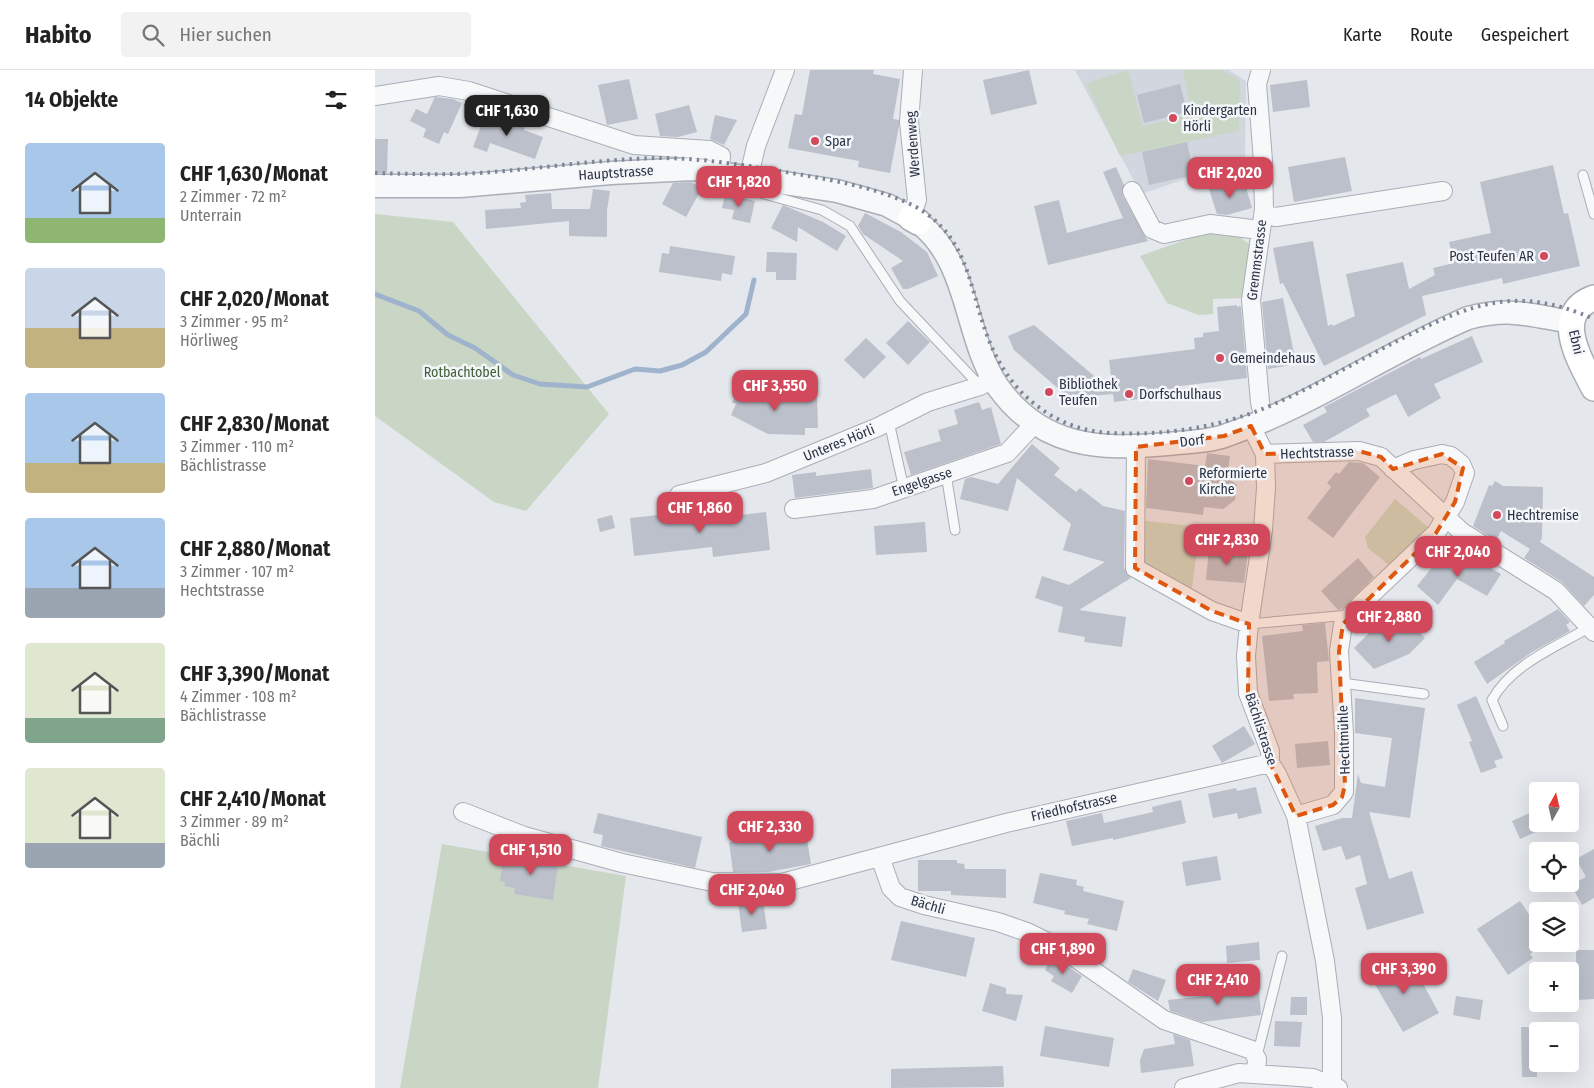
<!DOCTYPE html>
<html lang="de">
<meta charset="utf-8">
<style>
:root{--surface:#fff;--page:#f2f2f2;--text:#222;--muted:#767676;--line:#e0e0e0;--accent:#d1495b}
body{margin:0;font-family:"Fira Sans Condensed",sans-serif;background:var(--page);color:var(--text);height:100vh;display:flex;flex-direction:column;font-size:19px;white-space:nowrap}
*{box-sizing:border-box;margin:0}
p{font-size:16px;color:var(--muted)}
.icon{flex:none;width:28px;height:28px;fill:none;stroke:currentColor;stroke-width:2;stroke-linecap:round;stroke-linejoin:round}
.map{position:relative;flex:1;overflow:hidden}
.side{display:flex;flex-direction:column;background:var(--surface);width:375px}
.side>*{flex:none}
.needle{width:32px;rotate:8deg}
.controls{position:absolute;left:1154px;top:712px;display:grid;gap:10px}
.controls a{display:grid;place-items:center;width:50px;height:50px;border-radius:5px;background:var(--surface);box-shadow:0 5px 20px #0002;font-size:25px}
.price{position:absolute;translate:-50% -42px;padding:0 11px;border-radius:10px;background:var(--accent);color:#fff;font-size:16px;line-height:32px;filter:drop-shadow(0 1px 2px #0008)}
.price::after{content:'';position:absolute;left:50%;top:30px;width:15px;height:11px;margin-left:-8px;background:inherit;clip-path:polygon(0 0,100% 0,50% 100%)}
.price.current{background:#222;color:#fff}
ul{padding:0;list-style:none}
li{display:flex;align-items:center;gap:15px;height:125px;padding:0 25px}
li span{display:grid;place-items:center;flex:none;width:140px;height:100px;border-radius:5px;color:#555}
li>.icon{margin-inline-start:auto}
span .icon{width:60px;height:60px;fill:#fffc;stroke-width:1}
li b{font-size:21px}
h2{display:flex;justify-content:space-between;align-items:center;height:60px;padding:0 25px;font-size:21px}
header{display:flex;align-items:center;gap:30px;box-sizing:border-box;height:70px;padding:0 25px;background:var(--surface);border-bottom:1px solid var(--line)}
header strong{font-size:24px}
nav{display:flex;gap:28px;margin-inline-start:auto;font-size:18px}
.search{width:350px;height:45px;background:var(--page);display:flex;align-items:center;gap:12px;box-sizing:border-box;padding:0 18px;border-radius:5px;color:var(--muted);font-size:19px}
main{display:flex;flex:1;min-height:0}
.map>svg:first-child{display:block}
.built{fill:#d2d6de}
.green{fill:#c9d6c5}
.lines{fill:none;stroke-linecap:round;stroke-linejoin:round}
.stream{stroke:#9fb4cc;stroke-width:5}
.building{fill:#bbc0ca}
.service-casing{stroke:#a9aeb7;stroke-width:11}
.minor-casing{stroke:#a9aeb7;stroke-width:20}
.tertiary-casing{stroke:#a9aeb7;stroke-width:25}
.secondary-casing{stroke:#a9aeb7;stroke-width:28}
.service{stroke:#f7f8fa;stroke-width:9}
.minor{stroke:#f7f8fa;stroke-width:18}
.tertiary{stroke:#f7f8fa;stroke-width:22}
.secondary{stroke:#fff;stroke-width:25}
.rail{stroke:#7d8696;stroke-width:4;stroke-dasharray:2.5 5;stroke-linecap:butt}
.marked{fill:#df570f;fill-opacity:0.2;stroke:#df570f;stroke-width:4;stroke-dasharray:10 6;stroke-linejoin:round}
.poi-dot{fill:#d1495b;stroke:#f4f6f9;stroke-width:2}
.labels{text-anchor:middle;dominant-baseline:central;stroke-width:5;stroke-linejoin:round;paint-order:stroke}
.poi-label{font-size:14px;fill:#2b3445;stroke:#f4f6f9;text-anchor:start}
.street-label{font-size:14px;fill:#2b3445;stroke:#f4f6f9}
.park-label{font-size:14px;fill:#3f6138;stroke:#f4f6f9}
</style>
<header>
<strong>Habito</strong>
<div class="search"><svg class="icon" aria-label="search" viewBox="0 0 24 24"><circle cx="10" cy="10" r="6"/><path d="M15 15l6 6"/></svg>Hier suchen</div>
<nav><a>Karte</a><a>Route</a><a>Gespeichert</a></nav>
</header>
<main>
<section class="side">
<h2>14 Objekte<svg class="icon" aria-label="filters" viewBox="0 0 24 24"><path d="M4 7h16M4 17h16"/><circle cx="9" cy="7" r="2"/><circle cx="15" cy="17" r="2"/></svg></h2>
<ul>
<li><span style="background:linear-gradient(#a9c7e8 75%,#8fb573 0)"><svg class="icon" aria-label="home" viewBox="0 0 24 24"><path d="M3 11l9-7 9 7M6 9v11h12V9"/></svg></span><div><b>CHF 1,630/Monat</b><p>2 Zimmer · 72 m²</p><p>Unterrain</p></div></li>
<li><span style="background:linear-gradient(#c9d6e8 60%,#c2b280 0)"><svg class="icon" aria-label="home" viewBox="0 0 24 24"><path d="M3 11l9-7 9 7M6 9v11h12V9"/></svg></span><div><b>CHF 2,020/Monat</b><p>3 Zimmer · 95 m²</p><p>Hörliweg</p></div></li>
<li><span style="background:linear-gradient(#a9c7e8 70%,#c2b280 0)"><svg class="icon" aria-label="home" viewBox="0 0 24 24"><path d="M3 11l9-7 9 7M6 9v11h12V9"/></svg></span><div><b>CHF 2,830/Monat</b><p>3 Zimmer · 110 m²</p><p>Bächlistrasse</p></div></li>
<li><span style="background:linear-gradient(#a9c7e8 70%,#9aa5b1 0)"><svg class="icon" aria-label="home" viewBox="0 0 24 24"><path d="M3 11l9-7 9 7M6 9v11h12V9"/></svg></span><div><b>CHF 2,880/Monat</b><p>3 Zimmer · 107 m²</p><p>Hechtstrasse</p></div></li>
<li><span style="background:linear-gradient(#dfe7d0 75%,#7fa58c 0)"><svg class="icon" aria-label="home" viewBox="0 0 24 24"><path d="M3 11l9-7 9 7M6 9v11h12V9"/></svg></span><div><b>CHF 3,390/Monat</b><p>4 Zimmer · 108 m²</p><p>Bächlistrasse</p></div></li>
<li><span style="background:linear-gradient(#dfe7d0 75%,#9aa5b1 0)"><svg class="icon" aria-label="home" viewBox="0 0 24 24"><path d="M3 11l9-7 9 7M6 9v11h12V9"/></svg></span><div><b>CHF 2,410/Monat</b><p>3 Zimmer · 89 m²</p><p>Bächli</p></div></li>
</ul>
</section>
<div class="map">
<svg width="1219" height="1018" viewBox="0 0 1219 1018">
<rect width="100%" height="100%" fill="#e4e7ec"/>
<path class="built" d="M 700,0 L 854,0 L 871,11 L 870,89 L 766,124 Z"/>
<path class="green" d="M 753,0 L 768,56 L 817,44 L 808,0 L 847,0 L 865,11 L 864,61 L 745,86 L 711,13 Z
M 0,144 L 78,152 L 234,344 L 151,441 L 119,432 L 0,346 Z
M 843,158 L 861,164 L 875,175 L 870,228 L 838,229 L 838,244 L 824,245 L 792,233 L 765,186 Z
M 1020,429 L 1054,458 L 1016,497 L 993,478 L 990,467 Z
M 764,450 L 825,457 L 816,526 L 764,496 Z
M 67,774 L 251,806 L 223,1018 L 25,1018 Z"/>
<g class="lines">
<path class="stream" d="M 0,224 L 44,241 L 73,265 L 100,278 L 138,305 L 165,314 L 212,317 L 260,299 L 285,301 L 307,295 L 331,282 L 371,244 L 379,210"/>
</g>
<path class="building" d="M 435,0 L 499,0 L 498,4 L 525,9 L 518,49 L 524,50 L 524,56 L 515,103 L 483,97 L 484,91 L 413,78 L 420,44 L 427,45 Z
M 654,0 L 662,34 L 616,45 L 608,10 Z
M 254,9 L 263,49 L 232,55 L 223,15 Z
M 932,10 L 935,37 L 898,42 L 895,15 Z
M 805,14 L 812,42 L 769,53 L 762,25 Z
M 60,27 L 78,29 L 87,33 L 73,64 L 69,62 L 64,74 L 48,67 L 51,59 L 35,51 L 41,39 L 52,44 Z
M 314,35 L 322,62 L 303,67 L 285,66 L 280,44 Z
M 110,45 L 126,51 L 127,48 L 150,56 L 149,60 L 168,67 L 160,89 L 115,73 L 112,82 L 98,77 Z
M 340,45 L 362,50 L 349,75 L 335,69 Z
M 0,69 L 13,69 L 12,103 L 0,103 Z
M 812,72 L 819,105 L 774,115 L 767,82 Z
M 970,87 L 977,121 L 919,132 L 913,97 Z
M 1178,95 L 1189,144 L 1193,143 L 1205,196 L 1128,214 L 1127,208 L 1047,226 L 1051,245 L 949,296 L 908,213 L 905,214 L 898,178 L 938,171 L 953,256 L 957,254 L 958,256 L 980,246 L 971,204 L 1028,192 L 1034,219 L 1060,205 L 1058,198 L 1079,193 L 1074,172 L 1116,163 L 1105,112 Z
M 741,97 L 749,115 L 748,126 L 773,171 L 673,195 L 659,136 L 684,130 L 692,163 L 748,148 L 728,102 Z
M 316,112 L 327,118 L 311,147 L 287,134 L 298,113 Z
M 859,112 L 860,117 L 870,114 L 877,138 L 852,145 L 842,144 L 834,119 Z
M 218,119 L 235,121 L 232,140 L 232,167 L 194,166 L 194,151 L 111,159 L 110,140 L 146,138 L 145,133 L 151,132 L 150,125 L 176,123 L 177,139 L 215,139 Z
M 350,124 L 380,131 L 375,153 L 357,149 L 359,140 L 347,138 Z
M 408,135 L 448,152 L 471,166 L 462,181 L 423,157 L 422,172 L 396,158 Z
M 490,143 L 526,162 L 552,182 L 563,206 L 533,219 L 528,219 L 516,198 L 528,191 L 488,164 L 483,156 Z
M 295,176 L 360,186 L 357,205 L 347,203 L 346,211 L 284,202 L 287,183 L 294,184 Z
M 392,182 L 422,183 L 421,210 L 401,210 L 401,202 L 391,202 Z
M 908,228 L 921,294 L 893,299 L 887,232 Z
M 862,235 L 862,237 L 866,236 L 872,308 L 805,316 L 806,324 L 739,332 L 738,324 L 694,328 L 639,280 L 633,266 L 659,255 L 738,322 L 734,290 L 820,279 L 819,268 L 828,267 L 828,263 L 844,261 L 842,237 Z
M 533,251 L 555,272 L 533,295 L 511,273 Z
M 1097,266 L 1108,292 L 1059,314 L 1066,328 L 1033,347 L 1021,324 L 991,339 L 995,346 L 949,372 L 938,372 L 928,355 L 952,342 L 949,337 L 1045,287 L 1046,289 Z
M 491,268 L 511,287 L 489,309 L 469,290 Z
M 370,310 L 401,329 L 442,327 L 443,358 L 430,358 L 430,365 L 393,364 L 356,345 L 361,334 L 357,332 Z
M 604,332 L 607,340 L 616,337 L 626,374 L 536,405 L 529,382 L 566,371 L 563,360 L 583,354 L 579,340 Z
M 657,374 L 685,398 L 679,405 L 701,422 L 705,418 L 728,436 L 750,441 L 749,498 L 756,508 L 704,540 L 751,547 L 747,577 L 709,572 L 710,567 L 683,562 L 688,537 L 660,528 L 667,506 L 694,515 L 730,492 L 688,480 L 696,454 L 642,408 L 633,441 L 585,429 L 590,409 L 596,407 L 623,414 Z
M 832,383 L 855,386 L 852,407 L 862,415 L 860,430 L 848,439 L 829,437 L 828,445 L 771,438 L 773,389 L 830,396 Z
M 974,392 L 988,393 L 1005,407 L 958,468 L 932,448 L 956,417 L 952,413 L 961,402 L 964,404 Z
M 496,399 L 498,418 L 420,428 L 417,405 L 441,402 L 441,406 Z
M 1120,411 L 1128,416 L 1168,417 L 1167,468 L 1165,472 L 1219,507 L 1219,525 L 1209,536 L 1187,512 L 1149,488 L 1155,479 L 1126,461 L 1121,471 L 1098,456 L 1114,415 L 1117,416 Z
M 322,441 L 323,450 L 391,442 L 395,480 L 338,487 L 337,477 L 259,486 L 255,448 Z
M 237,445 L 240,458 L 225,462 L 222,449 Z
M 550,452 L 552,482 L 501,485 L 499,456 Z
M 834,478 L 873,482 L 869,513 L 831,510 Z
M 1090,483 L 1126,504 L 1112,526 L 1082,509 L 1063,535 L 1042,516 L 1063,490 L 1079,501 Z
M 983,488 L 999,507 L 967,539 L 963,540 L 946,521 Z
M 1183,539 L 1195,552 L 1191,555 L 1195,561 L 1157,582 L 1112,614 L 1099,592 L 1130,573 L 1129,571 Z
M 1031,548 L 1050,568 L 1034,584 L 999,599 L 979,578 L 997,560 Z
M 950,553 L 954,591 L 942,592 L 943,623 L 918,624 L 919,629 L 894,631 L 887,566 L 928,561 L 927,555 Z
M 1101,626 L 1128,688 L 1119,691 L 1122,697 L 1106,703 L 1094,672 L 1097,671 L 1082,635 Z
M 980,628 L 1050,638 L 1035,748 L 994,742 L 1014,809 L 1037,801 L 1049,843 L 992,860 L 980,818 L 992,814 L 985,785 L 971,790 L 966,776 L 948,781 L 940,756 L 967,748 L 977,748 L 983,704 L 986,713 L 1010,717 L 1017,668 L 980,663 Z
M 869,656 L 880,674 L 847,693 L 837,676 Z
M 953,671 L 955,695 L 922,698 L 920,674 Z
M 881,717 L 887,743 L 863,749 L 862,743 L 838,748 L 833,724 L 861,718 L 862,721 Z
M 806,730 L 811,753 L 738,770 L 738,768 L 697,776 L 691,751 L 727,743 L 729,753 L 778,742 L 777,737 Z
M 1157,742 L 1165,760 L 1145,769 L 1137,751 Z
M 223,743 L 327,767 L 320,798 L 226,776 L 228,765 L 218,763 Z
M 431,762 L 436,794 L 393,802 L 358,802 L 354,772 Z
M 1219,779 L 1219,828 L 1207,835 L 1196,815 L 1211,807 L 1201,789 Z
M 148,783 L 184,788 L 178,830 L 139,824 L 140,818 L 129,816 L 130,812 L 125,811 L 128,792 L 134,793 L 135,786 L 148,788 Z
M 842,786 L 846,810 L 811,816 L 807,792 Z
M 543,790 L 582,790 L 582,793 L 589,794 L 590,799 L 631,799 L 631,828 L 576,825 L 576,821 L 543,821 Z
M 665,803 L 702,810 L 701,815 L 709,817 L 708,821 L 749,831 L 742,861 L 712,854 L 714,849 L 689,844 L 690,841 L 658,833 Z
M 388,830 L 392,859 L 367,862 L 363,832 Z
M 1145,831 L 1162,856 L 1162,879 L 1155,884 L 1158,888 L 1133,905 L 1102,859 Z
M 526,851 L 600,868 L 591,907 L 516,890 Z
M 884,872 L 885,890 L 852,893 L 851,876 Z
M 1201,880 L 1219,880 L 1219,929 L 1202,930 Z
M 677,886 L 707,906 L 697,923 L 676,911 L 679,906 L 670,900 Z
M 1030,887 L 1045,915 L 1048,914 L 1064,943 L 1028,962 L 995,906 Z
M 758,899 L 791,910 L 783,931 L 753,912 Z
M 615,913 L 631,918 L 631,924 L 648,925 L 641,951 L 607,941 Z
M 884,920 L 886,945 L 827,952 L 795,941 L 793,930 Z
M 1081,926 L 1108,930 L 1105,950 L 1078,945 Z
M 916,927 L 932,927 L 932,945 L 915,945 Z
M 900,951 L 927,952 L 925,977 L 899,976 Z
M 670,956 L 739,968 L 734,997 L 665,986 Z
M 1146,957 L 1162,957 L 1162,1007 L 1147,1007 Z
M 798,964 L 815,970 L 819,996 L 766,1003 L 765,990 L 769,979 L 800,974 Z
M 628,996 L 629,1017 L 516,1018 L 516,999 Z"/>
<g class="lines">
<defs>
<path id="service" d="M 1208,105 L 1219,144
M 361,116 L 447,140 L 475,156 L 525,231 L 605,316
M 514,352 L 529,419
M 571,404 L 580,460
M 874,554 L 974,545
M 967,613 L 1049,624
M 1128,656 L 1117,630 C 1137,594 1181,577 1215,557
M 882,986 L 907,886"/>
<path id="minor" d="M 886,0 L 882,14 L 888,91 L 889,139 L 876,230 L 885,332 L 889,350
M 0,26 L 64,16 L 94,21 L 259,75 L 334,80 L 346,86 L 345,101
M 374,106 L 381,76 L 410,0
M 757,121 L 777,159 L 789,164 L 835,154 L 885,160
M 888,145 L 901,147 L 1068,121
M 536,148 L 542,130 L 534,52 L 538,0
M 876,356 L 890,384 L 891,418 L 888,460 L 874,554 L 871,586 L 873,623 L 895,681 L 895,693 L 902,704 L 921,746 L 950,891 L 957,948 L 957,1018
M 761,377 L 760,498 L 837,541 L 874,554
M 890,384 L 984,381 L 1006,387 L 1087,462 L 1181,521 L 1219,562
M 304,425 L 391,403 L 503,357 L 553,332 L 605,316 L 618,309
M 419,439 L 498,429 L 632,383 L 660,353
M 88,742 L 149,766 L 247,793 L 337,812 L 407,813 L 631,753 L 895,693
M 921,746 L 958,735 L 969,722 L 969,663 L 964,581 L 968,554 L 985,535 L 1061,463 L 1080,432 L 1090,403 L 1086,394 L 1076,386 L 1067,384 L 1039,390 L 1018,399
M 505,787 L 516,818 L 525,827 L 549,835 L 623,852 L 652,862 L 689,880 L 789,950 L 877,980 L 882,989 L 881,1004
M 809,1018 L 864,1003 L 938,1008 L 963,1018"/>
<path id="tertiary" d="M 0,116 L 85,116 L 236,103 L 318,99 L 462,121 L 512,135 L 536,148
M 543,152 C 595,191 589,267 623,317 C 667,378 724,380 792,374 C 811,372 834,372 852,365 C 936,336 1011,283 1093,248 C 1136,237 1154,245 1196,252"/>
<path id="secondary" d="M 536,148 L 543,152
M 1219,228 C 1176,243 1205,291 1219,318"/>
</defs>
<use href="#service" class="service-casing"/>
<use href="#minor" class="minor-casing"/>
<use href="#tertiary" class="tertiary-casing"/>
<use href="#secondary" class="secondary-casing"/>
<use href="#service" class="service"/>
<use href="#minor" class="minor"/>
<use href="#tertiary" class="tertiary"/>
<use href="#secondary" class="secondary"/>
<path class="rail" d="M 0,103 C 35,104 69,105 104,103 C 164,99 224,89 284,88 C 332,88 380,97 428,105 C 466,112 507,119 541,137 C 596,168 594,222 615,273 C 626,299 642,322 665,338 C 685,353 710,362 736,363 C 785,366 839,358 885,340 C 932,321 982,291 1028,268 C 1098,233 1142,215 1219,249"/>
</g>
<path class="marked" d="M 876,356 L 890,384 L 984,381 L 1006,387 L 1018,399 L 1067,384 L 1088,398 L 1080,432 L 1061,463 L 968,554 L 964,581 L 970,715 L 967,727 L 958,735 L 921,746 L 895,693 L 895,681 L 873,623 L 874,554 L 837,541 L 760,498 L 761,377 L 849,366 Z"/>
<g class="poi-dot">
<circle cx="798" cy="48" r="5"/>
<circle cx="440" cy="71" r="5"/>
<circle cx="1169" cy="186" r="5"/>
<circle cx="845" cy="288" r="5"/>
<circle cx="674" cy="322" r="5"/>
<circle cx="754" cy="324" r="5"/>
<circle cx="814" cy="411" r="5"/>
<circle cx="1122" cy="445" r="5"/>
</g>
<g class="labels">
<g class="poi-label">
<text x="808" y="40">Kindergarten<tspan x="808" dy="16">Hörli</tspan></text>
<text x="450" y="71">Spar</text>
<text x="1159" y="186" text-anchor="end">Post Teufen AR</text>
<text x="855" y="288">Gemeindehaus</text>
<text x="684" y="314">Bibliothek<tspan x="684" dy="16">Teufen</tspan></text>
<text x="764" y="324">Dorfschulhaus</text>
<text x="824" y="403">Reformierte<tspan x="824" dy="16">Kirche</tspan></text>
<text x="1132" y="445">Hechtremise</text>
</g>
<g class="street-label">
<text transform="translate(538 74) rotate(-94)">Werdenweg</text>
<text transform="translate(241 103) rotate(-4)">Hauptstrasse</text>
<text transform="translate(882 190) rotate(-83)">Gremmstrasse</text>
<text transform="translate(1201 272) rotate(77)">Ebni</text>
<text transform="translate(817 371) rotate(-7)">Dorf</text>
<text transform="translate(464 373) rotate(-22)">Unteres Hörli</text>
<text transform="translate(942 383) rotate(-2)">Hechtstrasse</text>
<text transform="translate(547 412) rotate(-19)">Engelgasse</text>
<text transform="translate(886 659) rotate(72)">Bächlistrasse</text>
<text transform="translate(969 670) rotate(-92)">Hechtmühle</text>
<text transform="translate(699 737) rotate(-13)">Friedhofstrasse</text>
<text transform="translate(553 835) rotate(16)">Bächli</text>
</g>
<g class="park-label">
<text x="87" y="302">Rotbachtobel</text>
</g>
</g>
</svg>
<div class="controls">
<a><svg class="needle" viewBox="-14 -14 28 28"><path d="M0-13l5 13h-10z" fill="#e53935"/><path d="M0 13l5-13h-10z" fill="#767676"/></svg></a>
<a><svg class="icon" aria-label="locate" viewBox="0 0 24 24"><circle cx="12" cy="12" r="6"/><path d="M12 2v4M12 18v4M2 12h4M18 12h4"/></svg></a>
<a><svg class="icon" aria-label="layers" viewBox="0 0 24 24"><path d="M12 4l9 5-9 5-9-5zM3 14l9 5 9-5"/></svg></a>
<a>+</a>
<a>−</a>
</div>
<b class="price current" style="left:132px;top:67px">CHF 1,630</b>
<b class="price" style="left:855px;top:129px">CHF 2,020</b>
<b class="price" style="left:364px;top:138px">CHF 1,820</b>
<b class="price" style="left:400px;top:342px">CHF 3,550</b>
<b class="price" style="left:325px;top:464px">CHF 1,860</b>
<b class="price" style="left:852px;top:496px">CHF 2,830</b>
<b class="price" style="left:1083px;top:508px">CHF 2,040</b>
<b class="price" style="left:1014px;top:573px">CHF 2,880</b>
<b class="price" style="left:395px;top:783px">CHF 2,330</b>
<b class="price" style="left:156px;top:806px">CHF 1,510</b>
<b class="price" style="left:377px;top:846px">CHF 2,040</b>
<b class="price" style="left:688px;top:905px">CHF 1,890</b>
<b class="price" style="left:1029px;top:925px">CHF 3,390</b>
<b class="price" style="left:843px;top:936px">CHF 2,410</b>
</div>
</main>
